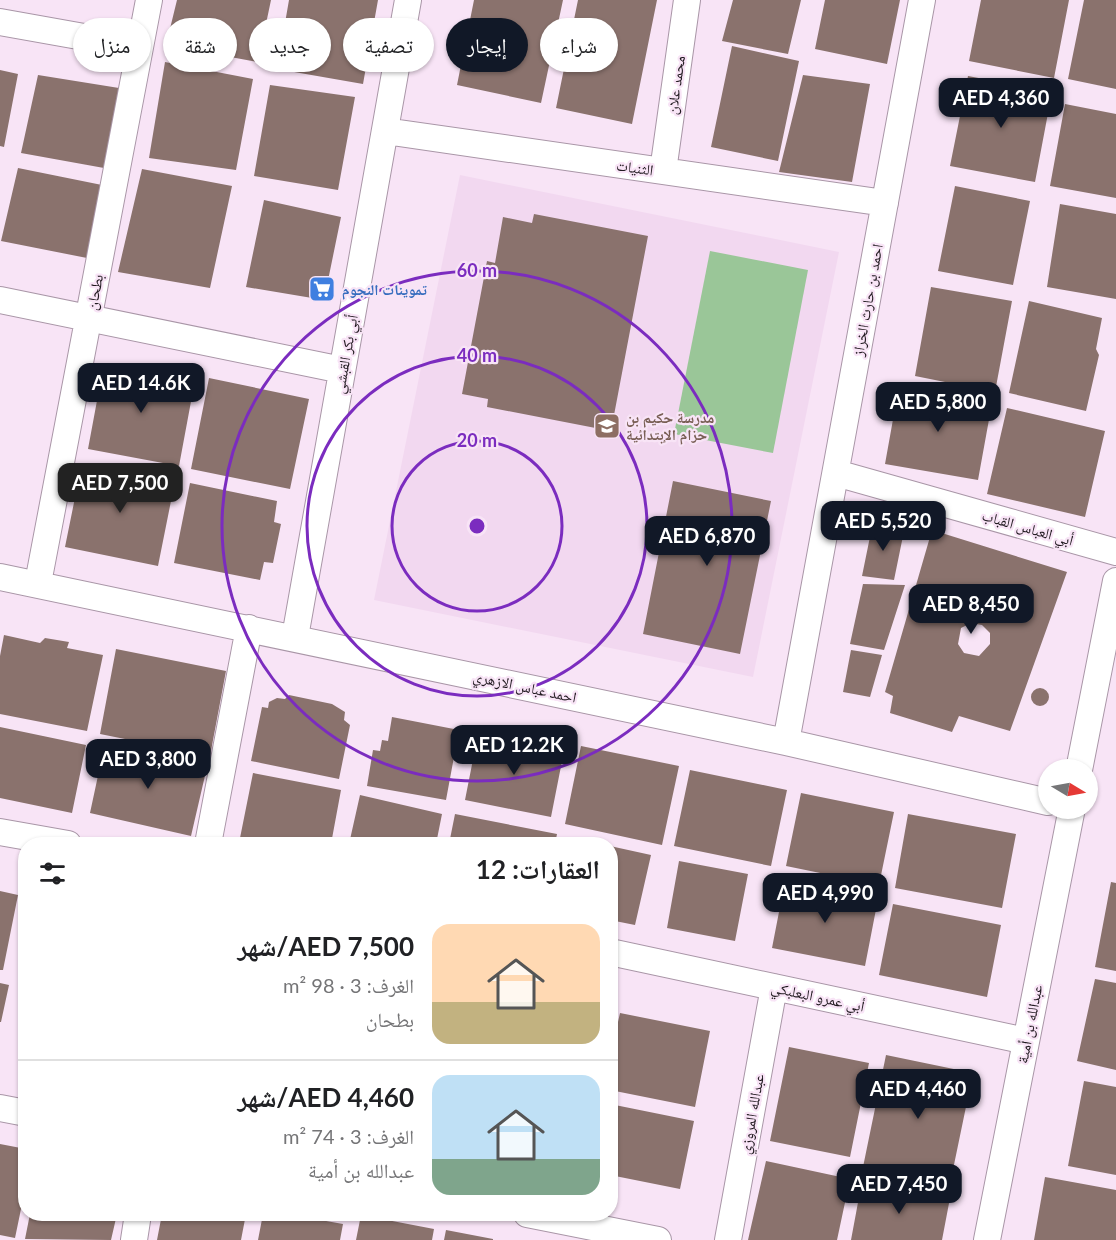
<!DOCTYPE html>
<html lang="ar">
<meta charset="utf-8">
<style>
:root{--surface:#fff;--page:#f6f6f6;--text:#202124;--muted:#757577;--line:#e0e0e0;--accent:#111827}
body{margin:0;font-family:Lato,"Noto Naskh Arabic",sans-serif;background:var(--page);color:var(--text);direction:rtl;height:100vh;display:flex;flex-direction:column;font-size:22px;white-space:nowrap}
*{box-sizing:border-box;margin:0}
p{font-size:20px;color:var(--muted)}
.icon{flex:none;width:33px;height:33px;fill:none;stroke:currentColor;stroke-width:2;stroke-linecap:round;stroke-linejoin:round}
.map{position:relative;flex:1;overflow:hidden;direction:ltr}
.drawer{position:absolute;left:18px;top:837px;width:600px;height:384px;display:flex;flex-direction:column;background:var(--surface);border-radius:24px;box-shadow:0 2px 4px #0004;direction:rtl}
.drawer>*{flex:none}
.guide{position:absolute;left:18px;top:18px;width:600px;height:54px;direction:rtl;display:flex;gap:12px}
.needle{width:39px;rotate:100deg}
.buttons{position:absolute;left:1038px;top:759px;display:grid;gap:12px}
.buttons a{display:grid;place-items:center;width:60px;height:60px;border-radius:50%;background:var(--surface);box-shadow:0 2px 4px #0004;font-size:30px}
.price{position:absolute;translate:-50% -51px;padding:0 14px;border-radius:12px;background:var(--accent);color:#fff;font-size:20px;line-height:39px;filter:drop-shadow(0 2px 3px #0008)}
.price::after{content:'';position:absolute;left:50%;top:36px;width:18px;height:14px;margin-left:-9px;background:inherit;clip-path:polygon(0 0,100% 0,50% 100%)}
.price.active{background:#222;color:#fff}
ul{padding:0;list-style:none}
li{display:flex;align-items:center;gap:18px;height:150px;padding:0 18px}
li+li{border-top:2px solid var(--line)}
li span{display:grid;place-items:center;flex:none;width:168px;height:120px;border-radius:18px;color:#555}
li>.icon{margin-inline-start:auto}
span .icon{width:72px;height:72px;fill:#fffc;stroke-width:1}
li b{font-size:26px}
h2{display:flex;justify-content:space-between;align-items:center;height:72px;padding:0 18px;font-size:26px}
.tag{padding:0 21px;border-radius:27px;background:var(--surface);box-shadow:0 2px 4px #0004;font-size:21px;line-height:54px}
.tag.active{background:var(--accent);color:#fff}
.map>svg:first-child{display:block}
.built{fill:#f2d8f0}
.green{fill:#9ac698}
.building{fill:#8a726d;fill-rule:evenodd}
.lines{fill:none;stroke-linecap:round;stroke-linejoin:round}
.minor-casing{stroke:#a996a7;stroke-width:28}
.minor{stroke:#fff;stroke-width:26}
.ring{fill:none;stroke:#7b2cbf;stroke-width:3}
.labels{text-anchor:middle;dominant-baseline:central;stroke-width:4.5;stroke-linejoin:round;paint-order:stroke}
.street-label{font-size:15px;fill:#211a20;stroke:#f8e4f6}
.shop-label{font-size:15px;font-weight:bold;fill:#366cbe;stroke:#f8e4f6;text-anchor:start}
.education-label{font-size:15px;font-weight:bold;fill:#785e54;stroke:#f8e4f6;text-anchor:start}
.centre{fill:#7b2cbf;stroke:#f8e4f6;stroke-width:3}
.ring-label{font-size:18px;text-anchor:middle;font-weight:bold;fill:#7b2cbf;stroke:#f8e4f6;stroke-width:4.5;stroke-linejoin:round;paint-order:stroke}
</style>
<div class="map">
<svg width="1116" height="1240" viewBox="0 0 1116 1240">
<rect width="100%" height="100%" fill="#f8e4f6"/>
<path class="built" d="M 460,175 L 839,252 L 753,677 L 374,600 Z"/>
<path class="green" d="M 710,251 L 808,270 L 773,453 L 674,434 Z"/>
<path class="building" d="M 177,0 L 271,0 L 258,62 L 166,45 Z
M 289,0 L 378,0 L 363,84 L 277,69 Z
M 474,0 L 563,0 L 541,103 L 457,85 Z
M 578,0 L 657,0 L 632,124 L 556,108 Z
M 733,0 L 801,0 L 788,54 L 722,41 Z
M 825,0 L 900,0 L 887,64 L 815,49 Z
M 981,0 L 1069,0 L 1054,78 L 969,61 Z
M 1084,0 L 1116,0 L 1116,89 L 1068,79 Z
M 732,46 L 799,61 L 778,161 L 711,147 Z
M 165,62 L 253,79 L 236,170 L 149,158 Z
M 0,70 L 18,74 L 4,147 L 0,146 Z
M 38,75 L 119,88 L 104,168 L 21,153 Z
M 803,75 L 870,84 L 852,182 L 779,172 Z
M 968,76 L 1052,92 L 1035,182 L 950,166 Z
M 270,85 L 355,97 L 338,190 L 254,176 Z
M 1065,104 L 1116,114 L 1116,198 L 1050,186 Z
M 18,168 L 102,185 L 87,258 L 1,241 Z
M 142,169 L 232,186 L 210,288 L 118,272 Z
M 955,186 L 1030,201 L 1013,285 L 938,271 Z
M 264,200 L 341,217 L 324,300 L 246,287 Z
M 1060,204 L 1116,214 L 1116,299 L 1047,287 Z
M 534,214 L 648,236 L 611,431 L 487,407 L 488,399 L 462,394 L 487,261 L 495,263 L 503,217 L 532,223 Z
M 931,287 L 1012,301 L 995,392 L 915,376 Z
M 1029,301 L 1102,318 L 1096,349 L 1099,355 L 1086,411 L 1009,393 Z
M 104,363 L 195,380 L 179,466 L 88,449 Z
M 209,378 L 309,399 L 290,489 L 191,469 Z
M 899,386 L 992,403 L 978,480 L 885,464 Z
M 1007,408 L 1105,431 L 1085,517 L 987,494 Z
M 82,463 L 175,481 L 158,566 L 65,547 Z
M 673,481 L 771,501 L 740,654 L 643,634 Z
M 190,483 L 277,501 L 274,522 L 281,524 L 273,563 L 264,562 L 260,580 L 174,563 Z
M 873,522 L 904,531 L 894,580 L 862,576 Z
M 932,530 L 1067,572 L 1010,731 L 959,716 L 952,732 L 890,713 L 893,696 L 885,692 ZM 971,623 L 982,625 L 990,633 L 990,644 L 979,656 L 964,653 L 958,644 L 961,628 Z
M 863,584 L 905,585 L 884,650 L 850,644 Z
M 4,635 L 40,643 L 45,638 L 69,642 L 67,648 L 103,655 L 87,731 L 0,714 L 0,656 Z
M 116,649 L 226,671 L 210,756 L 100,734 Z
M 851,650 L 882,655 L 870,697 L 843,692 Z
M1031 697a9 9 0 1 1 18 0a9 9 0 1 1-18 0Z
M 289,695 L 332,704 L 345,712 L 344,720 L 350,725 L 339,779 L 251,761 L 262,707 L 268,708 L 269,702 L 277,698 L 285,699 Z
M 392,717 L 459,730 L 446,800 L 367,786 L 373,750 L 380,751 L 382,740 L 388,741 Z
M 0,727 L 86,745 L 72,813 L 0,798 Z
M 478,734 L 564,751 L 551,817 L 465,800 Z
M 105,743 L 207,767 L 191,836 L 90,813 Z
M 581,746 L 679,766 L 662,845 L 565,824 Z
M 690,770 L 787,790 L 771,866 L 674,846 Z
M 253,773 L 341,790 L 331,844 L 239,843 Z
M 801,793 L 894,812 L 879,885 L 786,866 Z
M 360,795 L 442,814 L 436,844 L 349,844 Z
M 455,814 L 557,834 L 555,844 L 449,844 Z
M 908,814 L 1016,834 L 1002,908 L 895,888 Z
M 571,838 L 598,844 L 569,844 Z
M 610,846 L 651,855 L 635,925 L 610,920 Z
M 679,861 L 748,874 L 735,941 L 667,928 Z
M 785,881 L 878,899 L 865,966 L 772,948 Z
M 1111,882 L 1116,883 L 1116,971 L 1095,967 Z
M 0,891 L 18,895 L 3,970 L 0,970 Z
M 893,904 L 1001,925 L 987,997 L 879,975 Z
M 1095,979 L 1116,983 L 1116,1070 L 1077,1061 Z
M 0,983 L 9,985 L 1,1022 L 0,1022 Z
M 620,1013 L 710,1031 L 695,1107 L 610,1090 L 610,1058 Z
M 789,1047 L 869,1063 L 850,1157 L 770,1141 Z
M 886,1055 L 973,1073 L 950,1184 L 863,1167 Z
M 1084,1081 L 1116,1087 L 1116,1175 L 1068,1166 Z
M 610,1104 L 694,1121 L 680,1189 L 610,1175 Z
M 0,1144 L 26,1149 L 26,1185 L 15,1238 L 0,1235 Z
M 766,1161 L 850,1179 L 837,1240 L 748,1240 Z
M 1045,1177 L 1116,1190 L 1116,1240 L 1034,1240 Z
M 862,1181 L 950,1198 L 942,1240 L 851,1240 Z
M 30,1214 L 117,1214 L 111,1240 L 25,1239 Z
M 162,1214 L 246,1214 L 241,1240 L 157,1240 Z
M 263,1214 L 287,1214 L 343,1224 L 340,1240 L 258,1240 Z
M 361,1215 L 434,1229 L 432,1240 L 356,1240 Z
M 446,1230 L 493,1239 L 493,1240 L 444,1240 Z"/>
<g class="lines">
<defs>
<path id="minor" d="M 0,22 L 140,47
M 385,131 L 885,203
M 663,171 L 687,0
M 0,300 L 342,370
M 836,473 L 1116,552
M 0,577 L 786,742 L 1048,802
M 38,583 L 149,0
M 295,637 L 408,0
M 786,742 L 922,0
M 1079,770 L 1116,581
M 0,832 L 68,844
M 208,844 L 249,628
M 610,952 L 1026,1041
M 0,1108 L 26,1113
M 527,1214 L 658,1240
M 134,1240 L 138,1214
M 728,1240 L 774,987
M 987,1240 L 1072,808"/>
</defs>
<use href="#minor" class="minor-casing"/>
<use href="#minor" class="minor"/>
</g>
<g class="ring">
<circle cx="477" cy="526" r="85"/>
<circle cx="477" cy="526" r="170"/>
<circle cx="477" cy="526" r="255"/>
</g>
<defs>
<symbol id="supermarket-square" viewBox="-11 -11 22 22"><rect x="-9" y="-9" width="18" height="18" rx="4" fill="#3f7fe0" stroke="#f8e4f6"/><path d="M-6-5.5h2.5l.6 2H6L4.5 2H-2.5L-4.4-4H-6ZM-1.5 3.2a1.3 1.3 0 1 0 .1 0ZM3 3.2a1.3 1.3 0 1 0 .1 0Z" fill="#fff"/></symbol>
<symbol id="school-square" viewBox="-11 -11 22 22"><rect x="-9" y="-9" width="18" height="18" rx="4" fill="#8d6e63" stroke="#f8e4f6"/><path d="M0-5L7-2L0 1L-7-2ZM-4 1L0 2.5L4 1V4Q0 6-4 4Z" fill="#fff"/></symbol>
</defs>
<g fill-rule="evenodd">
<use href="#supermarket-square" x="307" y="274" width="30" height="30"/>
<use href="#school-square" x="592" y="411" width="30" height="30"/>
</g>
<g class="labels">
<g class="street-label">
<text transform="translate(675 85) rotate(-82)">محمد علان</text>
<text transform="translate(635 167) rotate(8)">الثنيات</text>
<text transform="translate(94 292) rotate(-79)">بطحان</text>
<text transform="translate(867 300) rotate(-80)">احمد بن حارث الخراز</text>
<text transform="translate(345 354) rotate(-80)">أبي بكر القبشي</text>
<text transform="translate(1028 527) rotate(16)">أبي العباس القباب</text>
<text transform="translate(525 686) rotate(12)">احمد عباس الازهري</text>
<text transform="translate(818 996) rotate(12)">أبي عمرو البعلبكي</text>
<text transform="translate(1029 1024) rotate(-79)">عبدالله بن أمية</text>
<text transform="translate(751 1114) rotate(-80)">عبدالله المروزي</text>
</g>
<g class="shop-label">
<text x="342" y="289">تموينات النجوم</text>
</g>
<g class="education-label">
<text x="626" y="417">مدرسة حكيم بن<tspan x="626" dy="17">حزام الإبتدائية</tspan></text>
</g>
</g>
<circle cx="477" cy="526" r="9" class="centre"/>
<g class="ring-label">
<text x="477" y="277">60 m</text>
<text x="477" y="362">40 m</text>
<text x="477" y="447">20 m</text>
</g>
</svg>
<div class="buttons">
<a><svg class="needle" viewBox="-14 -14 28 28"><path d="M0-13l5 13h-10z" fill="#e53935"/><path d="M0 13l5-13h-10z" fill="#757577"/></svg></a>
</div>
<b class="price" style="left:1001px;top:129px">AED 4,360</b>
<b class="price" style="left:141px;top:414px">AED 14.6K</b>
<b class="price" style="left:938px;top:433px">AED 5,800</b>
<b class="price active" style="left:120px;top:514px">AED 7,500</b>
<b class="price" style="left:883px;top:552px">AED 5,520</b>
<b class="price" style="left:707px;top:567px">AED 6,870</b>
<b class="price" style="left:971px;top:635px">AED 8,450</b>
<b class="price" style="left:514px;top:776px">AED 12.2K</b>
<b class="price" style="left:148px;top:790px">AED 3,800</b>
<b class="price" style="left:825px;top:924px">AED 4,990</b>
<b class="price" style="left:918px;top:1120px">AED 4,460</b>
<b class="price" style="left:899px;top:1215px">AED 7,450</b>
<div class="guide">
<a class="tag">شراء</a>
<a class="tag active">إيجار</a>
<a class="tag">تصفية</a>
<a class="tag">جديد</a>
<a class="tag">شقة</a>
<a class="tag">منزل</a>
</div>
<section class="drawer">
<h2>العقارات: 12<svg class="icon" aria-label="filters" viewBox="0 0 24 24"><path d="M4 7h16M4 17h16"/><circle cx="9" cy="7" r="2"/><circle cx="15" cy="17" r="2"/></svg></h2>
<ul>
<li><span style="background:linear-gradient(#ffd9b3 65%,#c2b280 0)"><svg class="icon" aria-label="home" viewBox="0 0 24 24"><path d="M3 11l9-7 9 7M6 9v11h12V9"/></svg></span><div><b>AED 7,500/شهر</b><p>الغرف: 3 · 98 m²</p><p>بطحان</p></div></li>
<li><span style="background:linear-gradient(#bfe0f5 70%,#7fa58c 0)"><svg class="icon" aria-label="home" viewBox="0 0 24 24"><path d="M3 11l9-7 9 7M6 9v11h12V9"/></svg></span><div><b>AED 4,460/شهر</b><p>الغرف: 3 · 74 m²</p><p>عبدالله بن أمية</p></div></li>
</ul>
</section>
</div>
